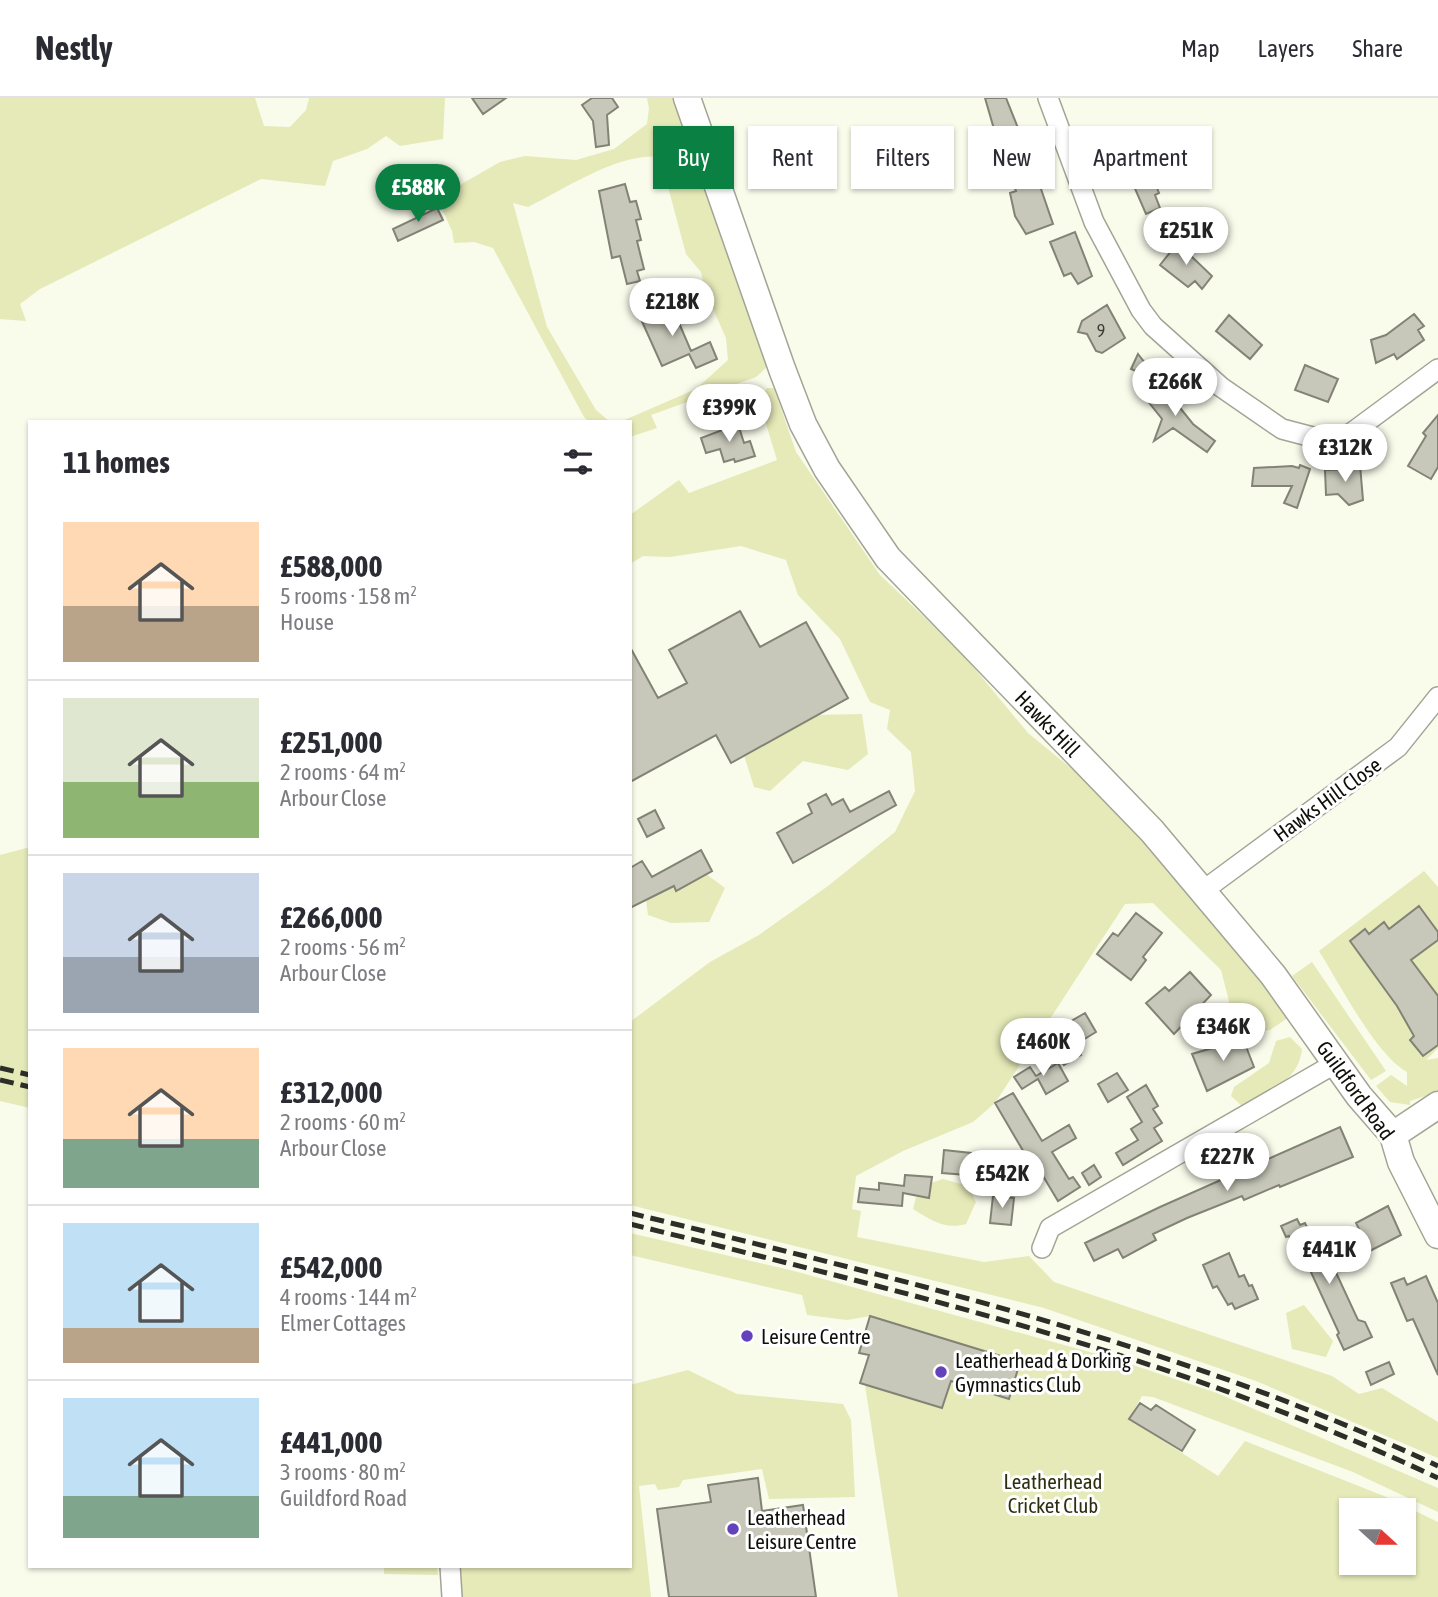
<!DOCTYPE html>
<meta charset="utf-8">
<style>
:root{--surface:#fff;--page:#f2f2f3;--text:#2b2b33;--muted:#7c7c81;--line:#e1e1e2;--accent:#0b8043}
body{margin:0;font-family:"Asap Condensed",sans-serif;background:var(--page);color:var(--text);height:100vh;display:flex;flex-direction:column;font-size:26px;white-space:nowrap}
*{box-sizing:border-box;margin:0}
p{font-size:23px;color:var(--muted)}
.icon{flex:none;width:38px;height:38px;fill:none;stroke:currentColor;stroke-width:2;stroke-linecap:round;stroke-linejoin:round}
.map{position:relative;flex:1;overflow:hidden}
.details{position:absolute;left:28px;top:322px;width:604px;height:1148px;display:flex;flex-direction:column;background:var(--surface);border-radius:0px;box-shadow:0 2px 5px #0004}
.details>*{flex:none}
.hud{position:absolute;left:653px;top:28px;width:665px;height:63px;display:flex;gap:14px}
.needle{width:46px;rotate:111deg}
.buttons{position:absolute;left:1339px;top:1400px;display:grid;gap:14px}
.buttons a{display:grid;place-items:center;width:77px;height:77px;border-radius:0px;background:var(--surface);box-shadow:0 2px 5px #0004;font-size:35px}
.price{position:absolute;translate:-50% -60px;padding:0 16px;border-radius:24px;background:#fff;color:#222;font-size:23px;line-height:46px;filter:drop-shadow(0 2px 4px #0008)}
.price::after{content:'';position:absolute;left:50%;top:42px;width:21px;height:16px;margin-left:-10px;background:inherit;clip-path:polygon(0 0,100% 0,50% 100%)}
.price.on{background:var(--accent);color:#fff}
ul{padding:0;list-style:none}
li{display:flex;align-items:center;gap:21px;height:175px;padding:0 35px}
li+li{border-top:2px solid var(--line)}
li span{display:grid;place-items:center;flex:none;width:196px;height:140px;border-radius:0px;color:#555}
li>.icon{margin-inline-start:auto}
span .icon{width:84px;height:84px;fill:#fffc;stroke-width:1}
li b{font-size:30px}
h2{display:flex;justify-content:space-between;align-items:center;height:84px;padding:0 35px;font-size:30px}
.pill{padding:0 24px;border-radius:0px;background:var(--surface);box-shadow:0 2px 5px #0004;font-size:24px;line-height:63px}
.pill.on{background:var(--accent);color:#fff}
header{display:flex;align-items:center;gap:42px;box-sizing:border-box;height:98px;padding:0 35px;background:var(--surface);border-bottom:2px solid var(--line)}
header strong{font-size:33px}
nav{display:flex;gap:38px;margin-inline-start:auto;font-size:24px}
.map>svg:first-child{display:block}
.green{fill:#e6eab8;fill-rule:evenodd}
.building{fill:#c7c8b9;stroke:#828375;stroke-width:2}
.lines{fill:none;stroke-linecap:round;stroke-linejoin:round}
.street-casing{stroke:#a3a495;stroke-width:22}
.secondary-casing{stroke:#a3a495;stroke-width:29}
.street{stroke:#fff;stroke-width:19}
.secondary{stroke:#fff;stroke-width:26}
.rail{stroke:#2d2e27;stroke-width:5;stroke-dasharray:14 7;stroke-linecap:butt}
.poi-dot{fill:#6442bb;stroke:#fff;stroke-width:2.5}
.labels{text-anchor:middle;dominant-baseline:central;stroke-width:6;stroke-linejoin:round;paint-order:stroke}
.number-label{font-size:18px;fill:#3d3d36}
.street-label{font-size:21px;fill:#0f0f0a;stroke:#fff}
.poi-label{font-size:21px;fill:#0f0f0a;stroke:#fff;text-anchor:start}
.park-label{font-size:21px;fill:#2e2f0f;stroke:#fff}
</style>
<header>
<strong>Nestly</strong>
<nav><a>Map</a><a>Layers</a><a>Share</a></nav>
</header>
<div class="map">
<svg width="1438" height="1499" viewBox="0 0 1438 1499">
<rect width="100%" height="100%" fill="#f9fbeb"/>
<path class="green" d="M 0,0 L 255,0 L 264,28 L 290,29 L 306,12 L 309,0 L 445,0 L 443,41 L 400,48 L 386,38 L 367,51 L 333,63 L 325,88 L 261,81 L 40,191 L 20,206 L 26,223 L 0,221 Z
M 647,0 L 678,0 L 718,130 L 768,268 L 756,279 L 651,317 L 657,330 L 630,339 L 630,324 L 620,324 L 696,291 L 728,262 L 726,240 L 705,193 L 701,174 L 686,156 L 660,59 C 619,54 565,91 528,109 L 513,105 L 547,229 L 596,312 L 609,323 L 617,324 L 589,324 L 584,319 L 493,150 L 474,144 L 454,145 L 452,133 L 437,100 L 500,64 L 525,58 L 576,62 L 614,51 L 647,26 L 649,10 Z
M 767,290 L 774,290 L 796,354 L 880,477 L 961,554 L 1028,635 L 1139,726 L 1289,919 L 1270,932 L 1235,938 L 1219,921 L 1229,903 L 1221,872 L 1153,805 L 1125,806 L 995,1005 L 973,1024 L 903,1053 L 856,1078 L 852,1111 L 861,1113 L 857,1139 L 984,1164 L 1029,1158 L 1054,1184 L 1332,1278 L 1359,1296 L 1382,1290 L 1438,1324 L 1438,1360 L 1256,1283 L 1044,1210 L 630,1107 L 630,924 L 710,864 L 759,837 L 828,788 L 895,734 L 915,693 L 911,654 L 887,631 L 890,612 L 870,604 L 840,541 L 798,497 L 786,462 L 741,448 L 670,459 L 643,458 L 630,466 L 630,417 L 679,382 L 689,395 L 777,362 L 759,303 Z
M 862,616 L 868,656 L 848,672 L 803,663 L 770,693 L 754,689 L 744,657 L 817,617 Z
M 30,749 L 30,1010 L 0,1003 L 0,757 Z
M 1424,773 L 1438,789 L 1438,950 L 1426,962 L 1438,960 L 1438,994 L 1410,1003 L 1410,1007 L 1390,1004 L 1376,988 L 1391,977 L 1407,988 L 1407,974 C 1376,957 1339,885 1319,853 Z
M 706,776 L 725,790 L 709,824 L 671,825 L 648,817 L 646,802 L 674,788 L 676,792 Z
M 1312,864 L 1386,973 L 1371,982 L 1292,878 Z
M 1290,939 L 1302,951 C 1298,985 1268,993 1241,1007 L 1231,998 L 1234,989 L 1269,965 L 1276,943 Z
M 943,1081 L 968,1088 L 976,1104 L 966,1126 C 945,1132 931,1122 913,1111 L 916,1099 L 929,1100 L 931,1085 Z
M 630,1135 L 794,1173 L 1115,1261 L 1217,1295 L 1438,1390 L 1438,1414 L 1353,1374 L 1153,1299 L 1142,1298 L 1129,1321 L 1218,1378 L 1245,1343 L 1384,1398 L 1438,1424 L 1438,1499 L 898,1499 L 865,1287 L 942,1310 L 951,1283 L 1009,1301 L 1020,1264 L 870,1218 L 847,1222 L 807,1217 L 802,1197 L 630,1157 ZM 1351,1412 L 1404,1412 L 1404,1465 L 1351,1465 Z
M 1304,1207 L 1333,1243 L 1326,1259 L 1292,1251 L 1286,1215 Z
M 688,1272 L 737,1296 L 843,1306 L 851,1322 L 855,1399 L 769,1401 L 762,1371 L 683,1382 L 679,1389 L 658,1392 L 655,1386 L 639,1388 L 651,1499 L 458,1499 L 456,1468 L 630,1468 L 630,1287 Z
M 384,1468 L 437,1468 L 438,1477 L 384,1476 Z"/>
<path class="building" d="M 472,0 L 506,0 L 483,16 Z
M 592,0 L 612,0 L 618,9 L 607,17 L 609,47 L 596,49 L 593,23 L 582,7 Z
M 985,0 L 1006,0 L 1034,70 L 1038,68 L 1044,86 L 1040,88 L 1053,126 L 1026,136 L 1015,118 L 1010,95 L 1016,93 L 1005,60 L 988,65 L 983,51 L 998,45 Z
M 1146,61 L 1159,95 L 1155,97 L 1160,110 L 1146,116 L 1126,70 Z
M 625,86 L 630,104 L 636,103 L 641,121 L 636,122 L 641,142 L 637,143 L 644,171 L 637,173 L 640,183 L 627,186 L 620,158 L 612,160 L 599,93 Z
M 437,110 L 443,122 L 398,143 L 393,131 Z
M 1075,134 L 1092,178 L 1078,186 L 1071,175 L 1064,178 L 1050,144 Z
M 1189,144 L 1189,156 L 1212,178 L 1202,191 L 1195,183 L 1188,189 L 1160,167 L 1176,147 Z
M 662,202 L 671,221 L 676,218 L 691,253 L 710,244 L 717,261 L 696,270 L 689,256 L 662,268 L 640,219 L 648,216 L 647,208 Z
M 1107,207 L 1125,240 L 1102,255 L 1096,253 L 1087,236 L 1078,234 L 1082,223 Z
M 1414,216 L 1424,228 L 1418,232 L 1424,242 L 1397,261 L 1394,256 L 1376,265 L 1371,242 L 1386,237 Z
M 1229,217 L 1262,247 L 1250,261 L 1216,233 Z
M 1138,256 L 1159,283 L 1131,271 Z
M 1305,267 L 1338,281 L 1328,304 L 1295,292 Z
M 1160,285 L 1193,326 L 1215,343 L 1207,354 L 1173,330 L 1154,343 L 1162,321 L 1143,297 Z
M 1438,317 L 1438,369 L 1431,381 L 1408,368 L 1426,338 L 1423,335 Z
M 738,326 L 744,345 L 750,343 L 755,358 L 735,364 L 734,361 L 724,364 L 720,351 L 706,355 L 701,340 Z
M 1300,367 L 1310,371 L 1297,410 L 1284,405 L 1292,388 L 1252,388 L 1254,370 L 1292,368 L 1299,370 Z
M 1348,367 L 1360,367 L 1363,402 L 1349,407 L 1338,396 L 1326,397 L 1325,372 L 1348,371 Z
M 740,513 L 760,549 L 806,524 L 848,600 L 731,665 L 716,637 L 630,684 L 630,549 L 658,600 L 687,585 L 669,552 Z
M 889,693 L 896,707 L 793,765 L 777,735 L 812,715 L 808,706 L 826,696 L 832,707 L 843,701 L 850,714 Z
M 655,712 L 664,730 L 647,739 L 638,721 Z
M 701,752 L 712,773 L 676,793 L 674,788 L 630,810 L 630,770 L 642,763 L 652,779 Z
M 1419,808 L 1438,834 L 1438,842 L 1411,862 L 1438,898 L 1438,947 L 1423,958 L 1410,942 L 1414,938 L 1397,908 L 1350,843 L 1365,831 L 1369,836 L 1384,824 L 1389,831 Z
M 1136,815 L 1162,835 L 1143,859 L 1146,862 L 1131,882 L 1097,856 L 1113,835 L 1118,838 Z
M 1190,874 L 1211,897 L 1174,936 L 1146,905 L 1165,889 L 1169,893 Z
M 1085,915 L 1096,934 L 1078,945 L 1066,926 Z
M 1070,938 L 1081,957 L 1064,967 L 1052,949 Z
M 1243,941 L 1254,969 L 1207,993 L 1192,956 Z
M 1058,965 L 1068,983 L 1046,996 L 1038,981 L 1022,991 L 1014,979 L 1030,969 L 1036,978 Z
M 1117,975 L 1128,992 L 1108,1004 L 1098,986 Z
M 1146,987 L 1158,1008 L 1153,1011 L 1162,1025 L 1154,1030 L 1162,1043 L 1123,1067 L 1116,1055 L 1138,1042 L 1131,1031 L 1142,1024 L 1127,999 Z
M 1013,995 L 1042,1043 L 1069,1027 L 1076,1040 L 1052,1054 L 1069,1081 L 1073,1079 L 1080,1089 L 1058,1103 L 1043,1078 L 1039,1080 L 995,1005 Z
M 1340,1029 L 1353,1059 L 1280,1089 L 1279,1087 L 1244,1102 L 1242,1098 L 1187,1120 L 1153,1136 L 1156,1142 L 1123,1160 L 1118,1151 L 1094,1163 L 1085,1145 L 1160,1109 Z
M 944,1052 L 971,1055 L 971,1060 L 984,1061 L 982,1083 L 967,1082 L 967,1077 L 942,1075 Z
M 1094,1067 L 1101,1079 L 1089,1087 L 1082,1075 Z
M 905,1077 L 932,1079 L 929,1100 L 903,1095 L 902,1108 L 858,1104 L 860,1090 L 879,1092 L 879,1085 L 904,1088 Z
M 993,1098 L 1014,1100 L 1011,1127 L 990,1125 Z
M 1388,1108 L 1401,1137 L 1356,1160 L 1347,1139 L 1360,1133 L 1356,1125 Z
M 1297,1121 L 1300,1127 L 1305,1125 L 1313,1142 L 1318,1140 L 1324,1155 L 1326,1153 L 1358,1222 L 1365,1224 L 1372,1239 L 1344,1252 L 1337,1237 L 1339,1235 L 1304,1159 L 1296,1144 L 1293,1146 L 1289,1138 L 1286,1139 L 1281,1128 Z
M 1229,1155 L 1239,1179 L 1244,1177 L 1249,1188 L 1252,1187 L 1258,1201 L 1235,1211 L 1232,1205 L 1228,1207 L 1217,1188 L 1213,1190 L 1203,1167 Z
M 1426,1178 L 1438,1205 L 1438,1277 L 1413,1221 L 1407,1223 L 1391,1185 L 1404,1180 L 1407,1187 Z
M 870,1218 L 1020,1264 L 1009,1301 L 951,1283 L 942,1310 L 860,1285 L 869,1257 L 859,1255 Z
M 1389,1264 L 1394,1276 L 1371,1287 L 1366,1274 Z
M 1140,1305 L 1151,1312 L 1156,1307 L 1195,1332 L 1182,1353 L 1129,1321 Z
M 758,1380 L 762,1413 L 803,1407 L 816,1499 L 669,1499 L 657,1411 L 711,1404 L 708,1387 Z"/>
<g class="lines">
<defs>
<path id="street" d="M 1048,0 L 1094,124 L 1141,212 L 1153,228 L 1221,289 L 1282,331 L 1320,341 L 1350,336 L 1438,271
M 1204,792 L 1398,649 L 1438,599
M 1042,1150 L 1050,1130 L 1336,965
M 450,1468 L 452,1499"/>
<g id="secondary">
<path id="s1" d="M 687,0 L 782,271 L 803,326 L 827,371 L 888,460 L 1152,733 L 1273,877 L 1359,998 L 1393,1037 L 1401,1064 L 1438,1137"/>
<path d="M 1393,1037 L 1438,1007"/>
</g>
</defs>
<use href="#street" class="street-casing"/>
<use href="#secondary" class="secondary-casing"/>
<use href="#street" class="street"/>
<use href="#secondary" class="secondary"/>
<path class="rail" d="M 0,970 L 30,977
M 0,982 L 30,989
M 630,1115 C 904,1182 1181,1247 1438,1368
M 630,1126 C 905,1194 1181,1259 1438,1380"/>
</g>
<g class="poi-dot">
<circle cx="747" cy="1238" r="7"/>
<circle cx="941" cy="1274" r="7"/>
<circle cx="733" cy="1431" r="7"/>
</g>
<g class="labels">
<g class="number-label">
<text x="1101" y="232">9</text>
</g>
<g class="street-label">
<text stroke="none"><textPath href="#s1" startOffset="735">Hawks Hill</textPath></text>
<text transform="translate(1327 701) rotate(-36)">Hawks Hill Close</text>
<text transform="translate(1356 992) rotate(54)">Guildford Road</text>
</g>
<g class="poi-label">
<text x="761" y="1238">Leisure Centre</text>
<text x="955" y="1262">Leatherhead &amp; Dorking<tspan x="955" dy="24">Gymnastics Club</tspan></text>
<text x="747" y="1419">Leatherhead<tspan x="747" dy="24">Leisure Centre</tspan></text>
</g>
<g class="park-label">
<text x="1053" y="1383">Leatherhead<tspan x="1053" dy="24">Cricket Club</tspan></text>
</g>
</g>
</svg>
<div class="buttons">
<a><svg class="needle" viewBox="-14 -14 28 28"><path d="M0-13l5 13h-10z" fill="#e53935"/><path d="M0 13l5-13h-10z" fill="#7c7c81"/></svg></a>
</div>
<b class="price on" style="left:418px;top:126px">£588K</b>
<b class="price" style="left:1186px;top:169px">£251K</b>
<b class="price" style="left:672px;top:240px">£218K</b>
<b class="price" style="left:1175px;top:320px">£266K</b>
<b class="price" style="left:729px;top:346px">£399K</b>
<b class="price" style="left:1345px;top:386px">£312K</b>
<b class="price" style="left:1223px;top:965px">£346K</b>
<b class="price" style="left:1043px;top:980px">£460K</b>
<b class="price" style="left:1227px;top:1095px">£227K</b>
<b class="price" style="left:1002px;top:1112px">£542K</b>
<b class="price" style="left:1329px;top:1188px">£441K</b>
<div class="hud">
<a class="pill on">Buy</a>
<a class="pill">Rent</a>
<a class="pill">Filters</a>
<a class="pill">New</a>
<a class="pill">Apartment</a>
</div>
<section class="details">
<h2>11 homes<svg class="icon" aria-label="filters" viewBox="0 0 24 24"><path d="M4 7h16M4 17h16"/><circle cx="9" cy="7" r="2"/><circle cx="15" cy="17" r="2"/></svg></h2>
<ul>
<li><span style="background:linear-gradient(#ffd9b3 60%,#b9a48a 0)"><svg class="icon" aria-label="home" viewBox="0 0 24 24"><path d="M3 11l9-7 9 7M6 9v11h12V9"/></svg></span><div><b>£588,000</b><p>5 rooms · 158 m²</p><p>House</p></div></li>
<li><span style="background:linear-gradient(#dfe7d0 60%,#8fb573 0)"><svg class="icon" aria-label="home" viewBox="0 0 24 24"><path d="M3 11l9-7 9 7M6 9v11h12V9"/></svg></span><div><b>£251,000</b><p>2 rooms · 64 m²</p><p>Arbour Close</p></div></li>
<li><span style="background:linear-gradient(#c9d6e8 60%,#9aa5b1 0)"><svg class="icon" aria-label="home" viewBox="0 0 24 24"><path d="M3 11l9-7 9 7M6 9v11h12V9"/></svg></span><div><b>£266,000</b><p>2 rooms · 56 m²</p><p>Arbour Close</p></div></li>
<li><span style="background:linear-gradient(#ffd9b3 65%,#7fa58c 0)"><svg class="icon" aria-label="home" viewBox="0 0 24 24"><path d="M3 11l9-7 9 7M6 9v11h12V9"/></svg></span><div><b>£312,000</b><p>2 rooms · 60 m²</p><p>Arbour Close</p></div></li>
<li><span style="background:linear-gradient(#bfe0f5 75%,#b9a48a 0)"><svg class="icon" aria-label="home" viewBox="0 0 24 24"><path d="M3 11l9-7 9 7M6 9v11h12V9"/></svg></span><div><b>£542,000</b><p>4 rooms · 144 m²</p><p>Elmer Cottages</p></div></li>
<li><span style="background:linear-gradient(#bfe0f5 70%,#7fa58c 0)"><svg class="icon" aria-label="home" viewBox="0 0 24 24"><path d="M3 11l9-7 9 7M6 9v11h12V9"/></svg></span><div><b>£441,000</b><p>3 rooms · 80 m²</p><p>Guildford Road</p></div></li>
</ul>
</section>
</div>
